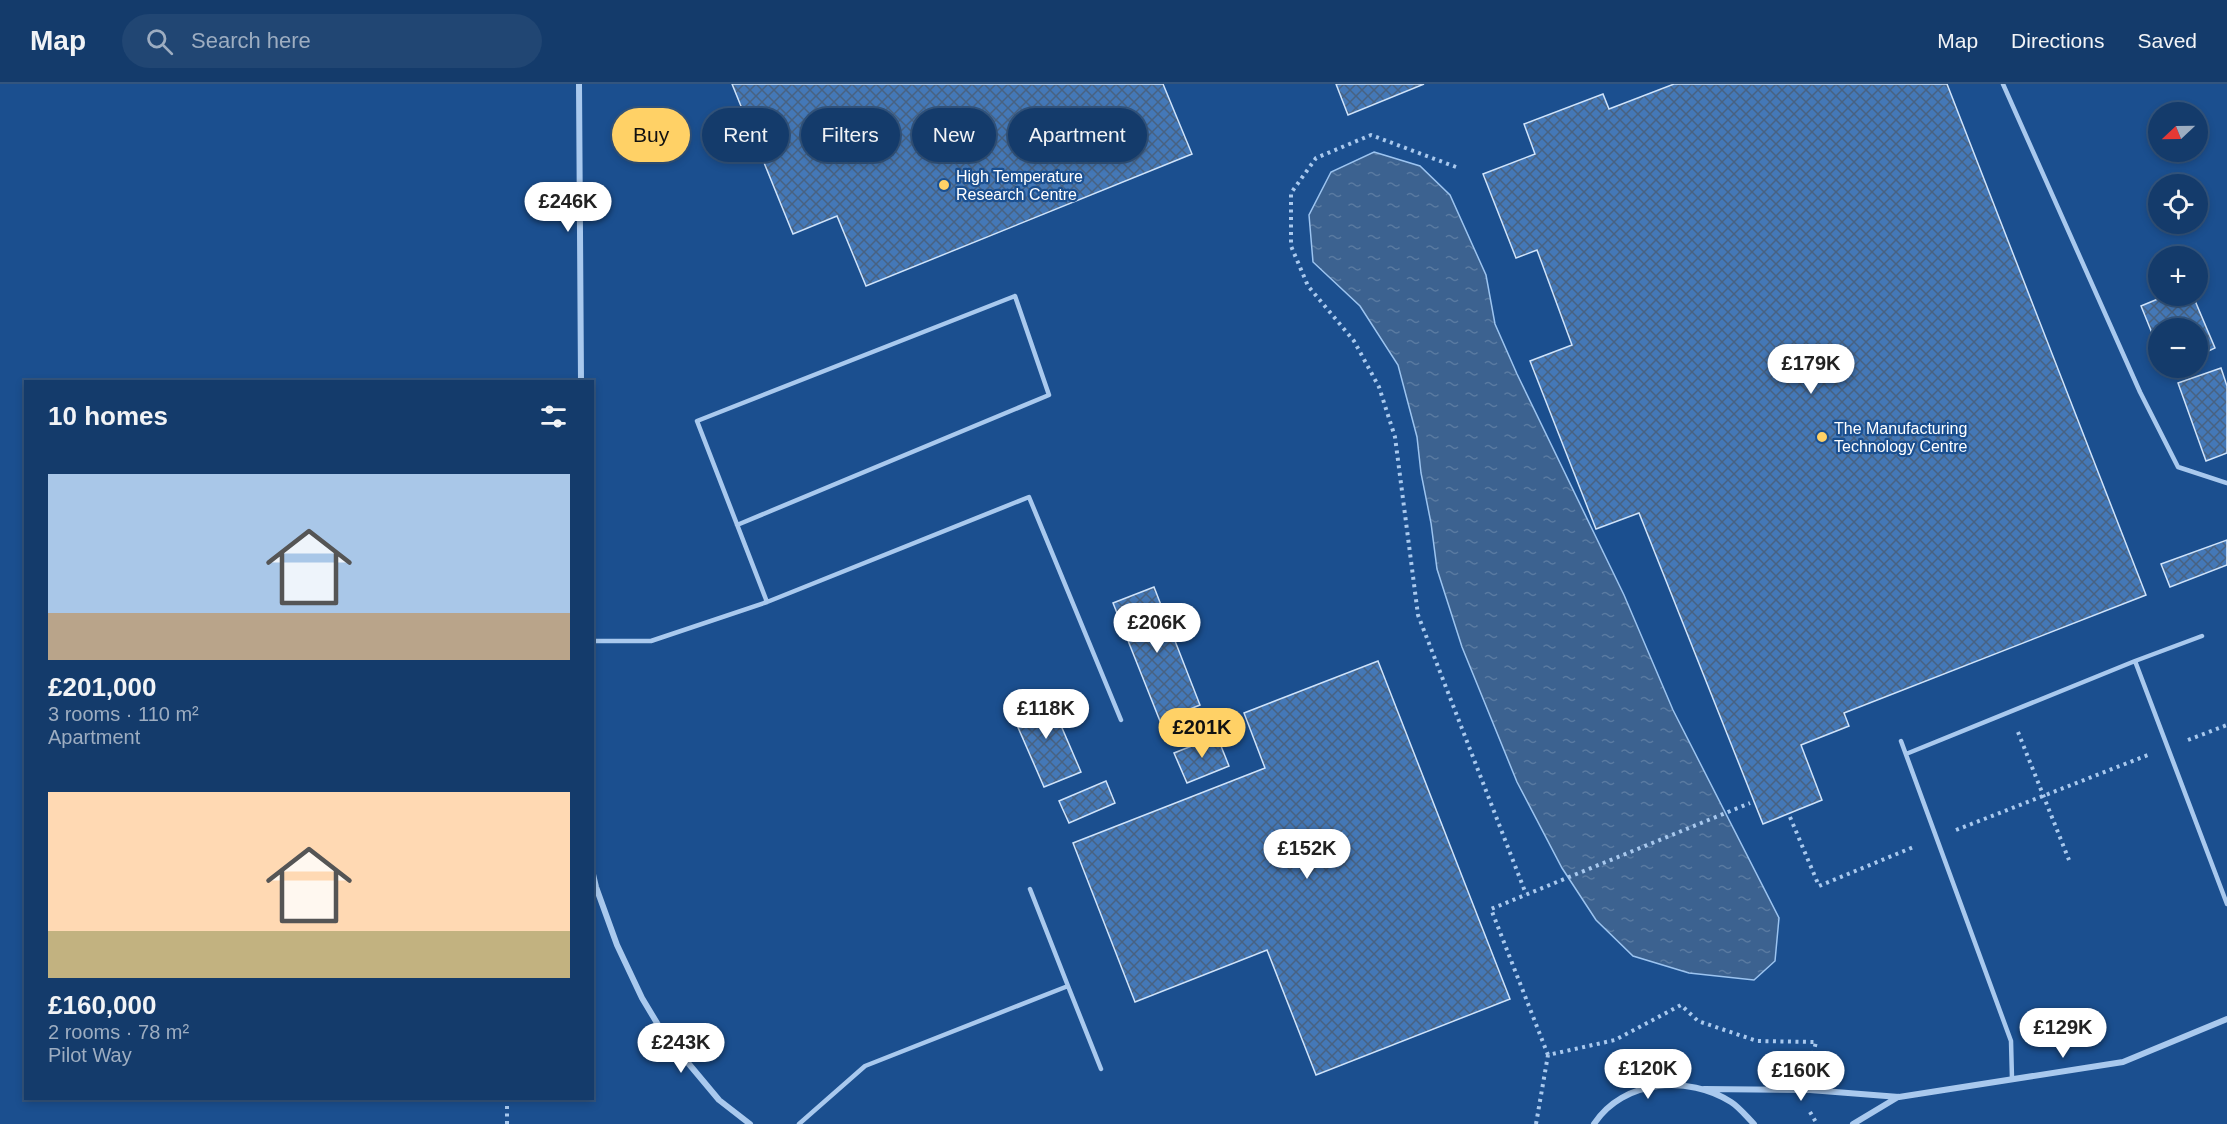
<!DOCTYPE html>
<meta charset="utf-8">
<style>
:root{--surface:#143b6b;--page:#214673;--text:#f1f3f6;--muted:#9dadc1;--line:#33557e;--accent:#ffd166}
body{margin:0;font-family:Helvetica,sans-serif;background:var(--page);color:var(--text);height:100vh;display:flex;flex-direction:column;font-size:22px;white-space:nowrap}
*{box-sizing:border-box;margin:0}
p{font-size:20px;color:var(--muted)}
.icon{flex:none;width:33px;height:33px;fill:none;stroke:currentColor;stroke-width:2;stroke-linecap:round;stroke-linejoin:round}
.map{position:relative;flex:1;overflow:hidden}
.panel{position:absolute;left:24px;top:296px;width:570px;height:720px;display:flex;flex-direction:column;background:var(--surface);border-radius:0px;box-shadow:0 3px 9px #0003,0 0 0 2px var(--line)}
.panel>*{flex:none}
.hud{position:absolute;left:612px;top:24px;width:570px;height:54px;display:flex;gap:12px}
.needle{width:39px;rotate:248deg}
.controls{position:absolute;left:2148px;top:18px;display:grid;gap:12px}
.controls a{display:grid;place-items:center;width:60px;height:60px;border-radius:50%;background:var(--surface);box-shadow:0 3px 9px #0003,0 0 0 2px var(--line);font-size:30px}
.price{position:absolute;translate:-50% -51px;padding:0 14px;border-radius:21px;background:#fff;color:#222;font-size:20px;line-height:39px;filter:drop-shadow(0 2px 3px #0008)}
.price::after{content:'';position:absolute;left:50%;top:36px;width:18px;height:14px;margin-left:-9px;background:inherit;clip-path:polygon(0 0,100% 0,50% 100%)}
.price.current{background:var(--accent);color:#111}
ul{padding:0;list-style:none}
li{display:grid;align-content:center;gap:12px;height:318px;padding:0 24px}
li span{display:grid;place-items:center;height:186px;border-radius:0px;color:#555}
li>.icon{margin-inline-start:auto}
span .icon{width:108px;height:108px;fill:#fffc;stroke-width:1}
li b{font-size:26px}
h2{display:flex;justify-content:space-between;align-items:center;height:72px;padding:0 24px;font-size:26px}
.pill{padding:0 21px;border-radius:27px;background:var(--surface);box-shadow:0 3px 9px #0003,0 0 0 2px var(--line);font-size:21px;line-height:54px}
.pill.current{background:var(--accent);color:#111}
header{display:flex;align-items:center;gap:36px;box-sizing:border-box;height:84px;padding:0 30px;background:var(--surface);border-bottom:2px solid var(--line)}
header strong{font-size:28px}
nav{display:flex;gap:33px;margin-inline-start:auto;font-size:21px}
.search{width:420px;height:54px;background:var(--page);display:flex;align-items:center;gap:15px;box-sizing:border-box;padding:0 21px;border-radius:33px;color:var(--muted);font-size:22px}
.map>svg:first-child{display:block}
.water{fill:url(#water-ripples);stroke:#9cc4f0;stroke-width:1.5}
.building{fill:url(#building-cross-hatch);stroke:#cfe3fa;stroke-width:1.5}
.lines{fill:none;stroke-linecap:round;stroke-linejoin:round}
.path{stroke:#a9c9ee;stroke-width:4;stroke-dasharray:3 4.5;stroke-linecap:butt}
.service{stroke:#a9c9ee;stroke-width:4.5}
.minor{stroke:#a9c9ee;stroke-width:6}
.poi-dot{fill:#ffd166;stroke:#1b4f8f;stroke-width:2}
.labels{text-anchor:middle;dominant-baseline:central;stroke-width:4.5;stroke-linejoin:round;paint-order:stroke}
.poi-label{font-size:16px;fill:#fff;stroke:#1b4f8f;text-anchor:start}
</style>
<header>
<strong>Map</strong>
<div class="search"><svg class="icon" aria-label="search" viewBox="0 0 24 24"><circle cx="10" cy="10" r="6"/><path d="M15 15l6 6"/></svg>Search here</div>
<nav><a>Map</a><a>Directions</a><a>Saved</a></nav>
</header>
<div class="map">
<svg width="2227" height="1040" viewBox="0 0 2227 1040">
<defs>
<pattern id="water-ripples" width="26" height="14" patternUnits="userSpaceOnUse" patternTransform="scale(1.5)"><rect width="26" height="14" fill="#3c6290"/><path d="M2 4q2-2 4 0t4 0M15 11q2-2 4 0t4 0" fill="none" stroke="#597aa1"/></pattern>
<pattern id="building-cross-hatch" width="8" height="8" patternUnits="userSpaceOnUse" patternTransform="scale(1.5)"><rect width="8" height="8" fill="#4478b7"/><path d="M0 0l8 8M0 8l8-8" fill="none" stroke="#486282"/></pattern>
</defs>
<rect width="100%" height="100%" fill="#1b4f8f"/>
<path class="water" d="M 1374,68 L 1420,82 L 1450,111 L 1486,191 L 1495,240 L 1517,290 L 1624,511 L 1673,626 L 1779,834 L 1775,877 L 1754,896 L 1689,889 L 1633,872 L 1596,836 L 1562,784 L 1517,698 L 1462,563 L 1437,485 L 1431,439 L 1421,389 L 1417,353 L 1398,281 L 1360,222 L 1313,178 L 1309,131 L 1331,88 Z"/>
<path class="building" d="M 732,0 L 1163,0 L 1192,70 L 866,202 L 837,132 L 793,150 Z
M 1336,0 L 1424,0 L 1348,31 Z
M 1674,0 L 1947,0 L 2146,511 L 1844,629 L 1849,642 L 1801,661 L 1822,716 L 1763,740 L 1639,429 L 1596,445 L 1530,277 L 1572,261 L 1537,166 L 1516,174 L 1483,90 L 1535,70 L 1524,40 L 1603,10 L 1609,25 Z
M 2165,212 L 2193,212 L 2215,264 L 2198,272 L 2198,244 L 2158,244 L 2158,264 L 2141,222 Z
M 2221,284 L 2227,302 L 2227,369 L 2206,377 L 2178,299 Z
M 2227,456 L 2227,481 L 2170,503 L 2161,480 Z
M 1154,503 L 1200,621 L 1160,637 L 1113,519 Z
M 1378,577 L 1510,915 L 1316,991 L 1267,866 L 1135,918 L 1073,759 L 1265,684 L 1244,629 Z
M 1047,609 L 1081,688 L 1044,703 L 1010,625 Z
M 1217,652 L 1229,682 L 1187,699 L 1174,669 Z
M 1106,697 L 1115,719 L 1069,739 L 1059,717 Z"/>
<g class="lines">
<path class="path" d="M 1456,83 L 1371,51 L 1316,74 L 1291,109 L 1291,162 L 1308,202 L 1354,257 L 1379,303 L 1395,353 L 1418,531 L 1526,810
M 2018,648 L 2069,776
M 2188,656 L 2227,641
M 1790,733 L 1819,802 L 1916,762
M 1956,746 L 2148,671
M 1548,971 L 1491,825 L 1750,719
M 1810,1028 L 1817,1040
M 507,1040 L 507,1014
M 1536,1040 L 1548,971 L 1615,956 L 1681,921 L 1698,937 L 1757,957 L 1816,958 L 1810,983"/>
<path class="service" d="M 2003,0 L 2140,308 L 2178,383 L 2227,399
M 737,441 L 1049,311 L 1015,212 L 697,337 L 767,518
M 592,557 L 651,557 L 767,518 L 1029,413 L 1121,636
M 2135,577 L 2227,820
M 1901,657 L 2011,957 L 2012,995
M 1906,670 L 2135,577 L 2202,552
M 1068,902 L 1101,985
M 799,1040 L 865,982 L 1068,902 L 1030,805"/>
<path class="minor" d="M 579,0 L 581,297
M 592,786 L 596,803 L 617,861 L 642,914 L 663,949 L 719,1016 L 750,1040
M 1704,1005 L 1810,1006 L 1899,1013 L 2123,978 L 2227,935
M 1594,1040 C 1623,995 1689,991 1731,1018 C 1739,1023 1747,1033 1754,1040
M 1853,1040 L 1898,1013"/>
</g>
<g class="poi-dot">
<circle cx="944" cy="101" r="6"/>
<circle cx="1822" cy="353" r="6"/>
</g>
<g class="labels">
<g class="poi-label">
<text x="956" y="92">High Temperature<tspan x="956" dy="18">Research Centre</tspan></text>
<text x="1834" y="344">The Manufacturing<tspan x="1834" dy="18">Technology Centre</tspan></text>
</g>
</g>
</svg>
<div class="controls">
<a><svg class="needle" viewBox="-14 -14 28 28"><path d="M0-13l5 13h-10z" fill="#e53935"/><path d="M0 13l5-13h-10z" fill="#9dadc1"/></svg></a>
<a><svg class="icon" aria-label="locate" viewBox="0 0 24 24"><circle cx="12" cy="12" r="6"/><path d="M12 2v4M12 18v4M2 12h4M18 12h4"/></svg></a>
<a>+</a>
<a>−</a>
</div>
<b class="price" style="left:568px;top:149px">£246K</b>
<b class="price" style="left:1811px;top:311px">£179K</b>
<b class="price" style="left:1157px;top:570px">£206K</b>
<b class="price" style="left:1046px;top:656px">£118K</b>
<b class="price current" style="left:1202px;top:675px">£201K</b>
<b class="price" style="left:1307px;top:796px">£152K</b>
<b class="price" style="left:2063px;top:975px">£129K</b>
<b class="price" style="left:681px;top:990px">£243K</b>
<b class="price" style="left:1648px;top:1016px">£120K</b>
<b class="price" style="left:1801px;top:1018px">£160K</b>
<div class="hud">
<a class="pill current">Buy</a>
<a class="pill">Rent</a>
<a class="pill">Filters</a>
<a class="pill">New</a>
<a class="pill">Apartment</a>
</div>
<section class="panel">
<h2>10 homes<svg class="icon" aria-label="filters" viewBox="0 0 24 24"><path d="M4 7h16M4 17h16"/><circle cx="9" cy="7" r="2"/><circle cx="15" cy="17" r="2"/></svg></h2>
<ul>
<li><span style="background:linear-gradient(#a9c7e8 75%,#b9a48a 0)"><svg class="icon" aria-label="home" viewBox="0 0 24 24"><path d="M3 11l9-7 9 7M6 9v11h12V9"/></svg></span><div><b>£201,000</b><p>3 rooms · 110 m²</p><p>Apartment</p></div></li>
<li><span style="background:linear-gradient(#ffd9b3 75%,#c2b280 0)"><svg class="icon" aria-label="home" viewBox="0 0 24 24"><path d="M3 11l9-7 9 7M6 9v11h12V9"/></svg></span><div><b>£160,000</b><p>2 rooms · 78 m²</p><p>Pilot Way</p></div></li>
</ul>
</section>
</div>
